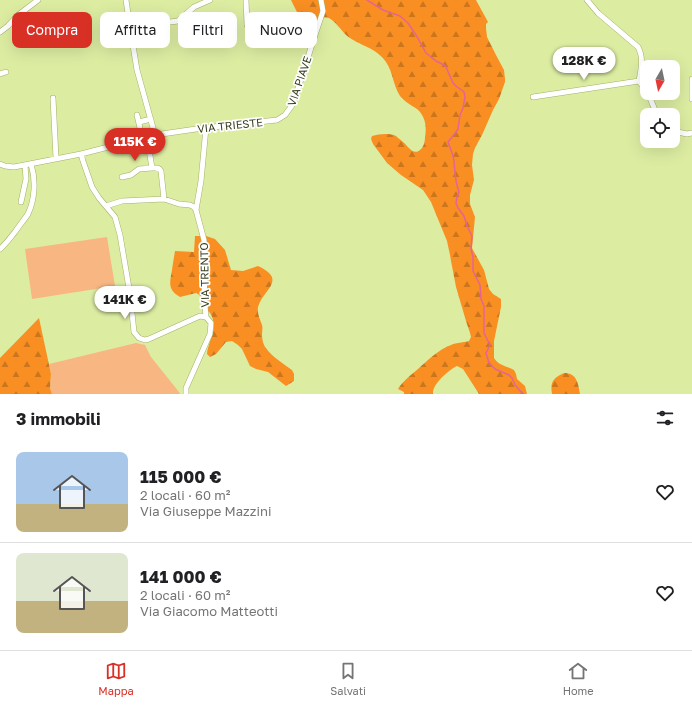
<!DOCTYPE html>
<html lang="it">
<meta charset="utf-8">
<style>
:root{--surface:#fff;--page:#f6f6f6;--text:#202124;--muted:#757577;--line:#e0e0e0;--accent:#d93025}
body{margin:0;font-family:"Golos Text",sans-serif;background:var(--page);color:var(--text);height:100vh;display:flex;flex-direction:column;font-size:15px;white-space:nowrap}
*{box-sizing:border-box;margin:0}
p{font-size:13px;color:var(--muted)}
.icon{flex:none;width:22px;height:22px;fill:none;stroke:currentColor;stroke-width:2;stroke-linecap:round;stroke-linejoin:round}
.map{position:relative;height:394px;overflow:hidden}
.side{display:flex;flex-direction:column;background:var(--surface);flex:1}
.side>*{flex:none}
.guide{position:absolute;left:12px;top:12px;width:400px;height:36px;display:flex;gap:8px}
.needle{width:26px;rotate:189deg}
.buttons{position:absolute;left:640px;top:60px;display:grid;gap:8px}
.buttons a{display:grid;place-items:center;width:40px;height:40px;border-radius:8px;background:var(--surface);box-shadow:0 4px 16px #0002;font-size:20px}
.price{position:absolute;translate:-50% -34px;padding:0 9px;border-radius:14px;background:#fff;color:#222;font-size:13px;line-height:26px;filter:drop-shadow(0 1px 2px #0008)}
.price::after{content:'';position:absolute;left:50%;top:24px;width:12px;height:9px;margin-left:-6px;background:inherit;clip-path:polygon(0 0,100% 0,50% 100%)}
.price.active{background:var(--accent);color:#fff}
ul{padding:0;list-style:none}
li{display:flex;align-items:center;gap:12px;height:100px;padding:0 16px}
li+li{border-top:1px solid var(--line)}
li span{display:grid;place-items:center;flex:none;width:112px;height:80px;border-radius:8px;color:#555}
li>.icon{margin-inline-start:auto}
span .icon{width:48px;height:48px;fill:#fffc;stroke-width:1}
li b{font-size:17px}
h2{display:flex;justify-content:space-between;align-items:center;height:48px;padding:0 16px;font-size:17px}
.pill{padding:0 14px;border-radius:8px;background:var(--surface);box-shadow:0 4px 16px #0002;font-size:14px;line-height:36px}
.pill.active{background:var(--accent);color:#fff}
.tab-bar{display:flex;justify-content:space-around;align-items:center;height:56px;border-top:1px solid var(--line);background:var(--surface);font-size:11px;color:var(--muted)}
.tab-bar a{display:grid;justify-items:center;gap:2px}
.tab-bar .active{color:var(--accent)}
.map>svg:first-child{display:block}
.green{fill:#f8b682}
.forest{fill:url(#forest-firs)}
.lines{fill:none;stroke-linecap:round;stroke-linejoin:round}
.stream{stroke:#e66495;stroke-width:1.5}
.street-casing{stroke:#a2b169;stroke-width:6}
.street{stroke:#fff;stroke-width:5}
.labels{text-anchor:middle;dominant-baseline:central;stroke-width:3.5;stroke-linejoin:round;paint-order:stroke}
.street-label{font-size:11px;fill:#3a4022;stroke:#fff}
</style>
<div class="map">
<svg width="692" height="394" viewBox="0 0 692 394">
<defs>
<pattern id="forest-firs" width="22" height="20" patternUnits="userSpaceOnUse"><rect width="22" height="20" fill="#f98f22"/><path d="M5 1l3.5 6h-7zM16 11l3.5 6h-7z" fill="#cb761d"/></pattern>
</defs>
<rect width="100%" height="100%" fill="#dceda2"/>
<path class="green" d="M 222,15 L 224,41 L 191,44 L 189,22 Z
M 107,237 L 115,286 L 32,299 L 25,249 Z
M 136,343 L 145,345 L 151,357 L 179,392 L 180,394 L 52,394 L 50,388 L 51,374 L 49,364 Z"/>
<path class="forest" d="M 291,0 L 476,0 L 488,22 L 486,24 L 486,28 L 487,37 L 496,55 L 504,70 L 505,79 L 505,82 L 499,99 L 493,110 L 482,135 L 475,148 L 473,154 L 472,165 L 474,180 L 470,195 L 470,204 L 475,217 L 472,248 L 484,270 L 489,289 L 493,294 L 501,299 L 501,307 L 494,341 L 494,358 C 499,366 507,366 514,370 L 516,374 L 517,379 L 525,386 L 527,394 L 479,394 L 463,369 L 457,366 C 449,370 432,384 433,394 L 404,394 L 404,392 L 398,389 C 403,381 411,375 418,369 C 428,360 438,350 451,345 C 457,342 463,343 469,341 L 471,337 L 470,333 L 466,321 L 456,287 L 451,261 L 450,255 L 447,241 L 431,202 L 423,190 L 401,175 L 387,163 L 373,144 L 371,139 L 372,136 C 379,134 390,133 396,136 C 398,138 401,140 403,142 C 408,146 413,156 420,150 C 424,147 425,141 425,137 C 427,126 425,116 417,109 C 411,105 405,102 400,96 C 393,85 393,72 386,62 C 376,47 359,46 346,35 C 341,30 336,22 329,18 C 323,16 314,20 308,22 L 297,12 Z
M 195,236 L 206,236 L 215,239 L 225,250 L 231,270 L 243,271 L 258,266 C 288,280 263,289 258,307 C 257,314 260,319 262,325 C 263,328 262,331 262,334 C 262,338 263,345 266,348 C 271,356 284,364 292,370 L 294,374 L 294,381 L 286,386 L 268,372 L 256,369 L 250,366 L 242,349 L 238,345 L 232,341 L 226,342 L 216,354 L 210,357 L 207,354 C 207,349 209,346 210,341 C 214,332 216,322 210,313 C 208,310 208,312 206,309 C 203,302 203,296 196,293 L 180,297 C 167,290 170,282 172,270 C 173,263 174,257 175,251 L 194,252 Z
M 39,318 L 51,374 L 50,388 L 52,394 L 0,394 L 0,358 Z
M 564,373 C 577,373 578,383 580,394 L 552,394 C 550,382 553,378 564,373 Z"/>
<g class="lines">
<path class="stream" d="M 367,0 L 383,10 L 400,16 L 408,23 L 416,35 L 426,53 L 436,61 L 444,65 L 446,67 L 453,83 L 456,86 L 464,92 L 465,97 L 463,108 L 460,115 L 458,129 L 456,132 L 448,142 C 450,148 453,154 454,161 C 455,172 455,182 459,192 L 457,197 L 456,203 L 458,208 L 464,216 L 467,226 L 472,236 L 471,249 L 473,257 L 473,271 L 480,285 L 481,299 L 484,306 L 484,333 L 490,345 L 486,353 L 489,363 L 495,369 L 509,375 L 512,378 L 515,385 L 523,394"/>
<defs>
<path id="street" d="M 126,0 L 130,27 L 137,70 L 155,135
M 246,0 L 247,25
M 587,0 L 598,13 L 638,47 C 644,58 641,69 639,81 L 647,92
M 130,27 L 178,21 L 194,7 L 210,0
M 0,32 L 8,26 L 17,16 L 38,0
M 0,74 L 6,72
M 692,79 L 692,99
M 648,93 L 657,115
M 533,97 L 639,81
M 53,98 L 56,158
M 137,115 L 140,128
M 139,122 L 151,119
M 673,131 L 687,134 L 692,133
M 147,137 L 152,168 C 156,168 159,167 161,171 L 164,199
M 81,154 L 83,161 L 92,187 L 99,198 L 115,217 L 120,235 L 130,294 L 134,332 L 139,338 L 145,340 L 149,339 L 200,316 L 206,317 L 211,323 L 210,334 L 186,388 L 186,394
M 0,164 L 5,166 L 14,167 L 81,154 L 155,135 L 196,129 L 204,128 L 277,120 L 285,115 L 293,104 L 316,32 L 323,11 L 321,0
M 122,177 L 131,175 L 139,169 L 152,168
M 21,202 L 26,179 L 25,165
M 106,206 L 122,201 L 164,199 L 179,204 L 190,205 L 194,207 L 196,210 L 204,240 L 206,264 L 204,294 L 206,317
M 196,210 L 201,181 L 206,128
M 0,249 C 6,244 10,238 15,232 C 19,226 24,220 28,214 C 35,199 36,180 31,164"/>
</defs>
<use href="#street" class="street-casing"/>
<use href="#street" class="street"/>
</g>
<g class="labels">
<g class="street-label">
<text transform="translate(299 81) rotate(-71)">VIA PIAVE</text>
<text transform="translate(230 125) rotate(-6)">VIA TRIESTE</text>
<text transform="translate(204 275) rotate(-91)">VIA TRENTO</text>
</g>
</g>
</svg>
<div class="buttons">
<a><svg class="needle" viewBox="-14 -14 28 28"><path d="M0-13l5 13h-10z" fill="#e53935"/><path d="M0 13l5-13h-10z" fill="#757577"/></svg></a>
<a><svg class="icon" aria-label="locate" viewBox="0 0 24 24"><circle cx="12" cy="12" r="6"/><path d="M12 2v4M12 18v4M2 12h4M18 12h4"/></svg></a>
</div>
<b class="price" style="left:584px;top:81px">128K €</b>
<b class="price active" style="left:135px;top:162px">115K €</b>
<b class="price" style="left:125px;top:320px">141K €</b>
<div class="guide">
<a class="pill active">Compra</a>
<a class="pill">Affitta</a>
<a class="pill">Filtri</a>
<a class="pill">Nuovo</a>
</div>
</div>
<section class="side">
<h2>3 immobili<svg class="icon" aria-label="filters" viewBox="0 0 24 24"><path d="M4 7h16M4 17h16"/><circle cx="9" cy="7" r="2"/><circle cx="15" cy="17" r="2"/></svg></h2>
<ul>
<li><span style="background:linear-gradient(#a9c7e8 65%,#c2b280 0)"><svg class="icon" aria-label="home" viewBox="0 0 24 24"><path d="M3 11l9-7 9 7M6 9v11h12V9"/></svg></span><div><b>115 000 €</b><p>2 locali · 60 m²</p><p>Via Giuseppe Mazzini</p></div><svg class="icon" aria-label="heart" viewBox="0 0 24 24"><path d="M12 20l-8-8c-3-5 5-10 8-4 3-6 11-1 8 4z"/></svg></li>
<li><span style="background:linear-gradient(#dfe7d0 60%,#c2b280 0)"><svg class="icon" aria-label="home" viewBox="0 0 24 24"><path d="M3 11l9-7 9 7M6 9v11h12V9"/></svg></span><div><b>141 000 €</b><p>2 locali · 60 m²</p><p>Via Giacomo Matteotti</p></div><svg class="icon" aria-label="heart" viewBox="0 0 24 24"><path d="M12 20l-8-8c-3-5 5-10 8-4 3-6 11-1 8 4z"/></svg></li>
</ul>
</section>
<nav class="tab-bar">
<a class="active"><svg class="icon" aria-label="map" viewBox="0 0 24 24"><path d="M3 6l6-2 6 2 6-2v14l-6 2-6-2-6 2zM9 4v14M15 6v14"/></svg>Mappa</a>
<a><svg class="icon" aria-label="saved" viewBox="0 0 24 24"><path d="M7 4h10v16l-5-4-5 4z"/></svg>Salvati</a>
<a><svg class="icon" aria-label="home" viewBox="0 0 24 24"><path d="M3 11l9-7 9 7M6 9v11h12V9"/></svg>Home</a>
</nav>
